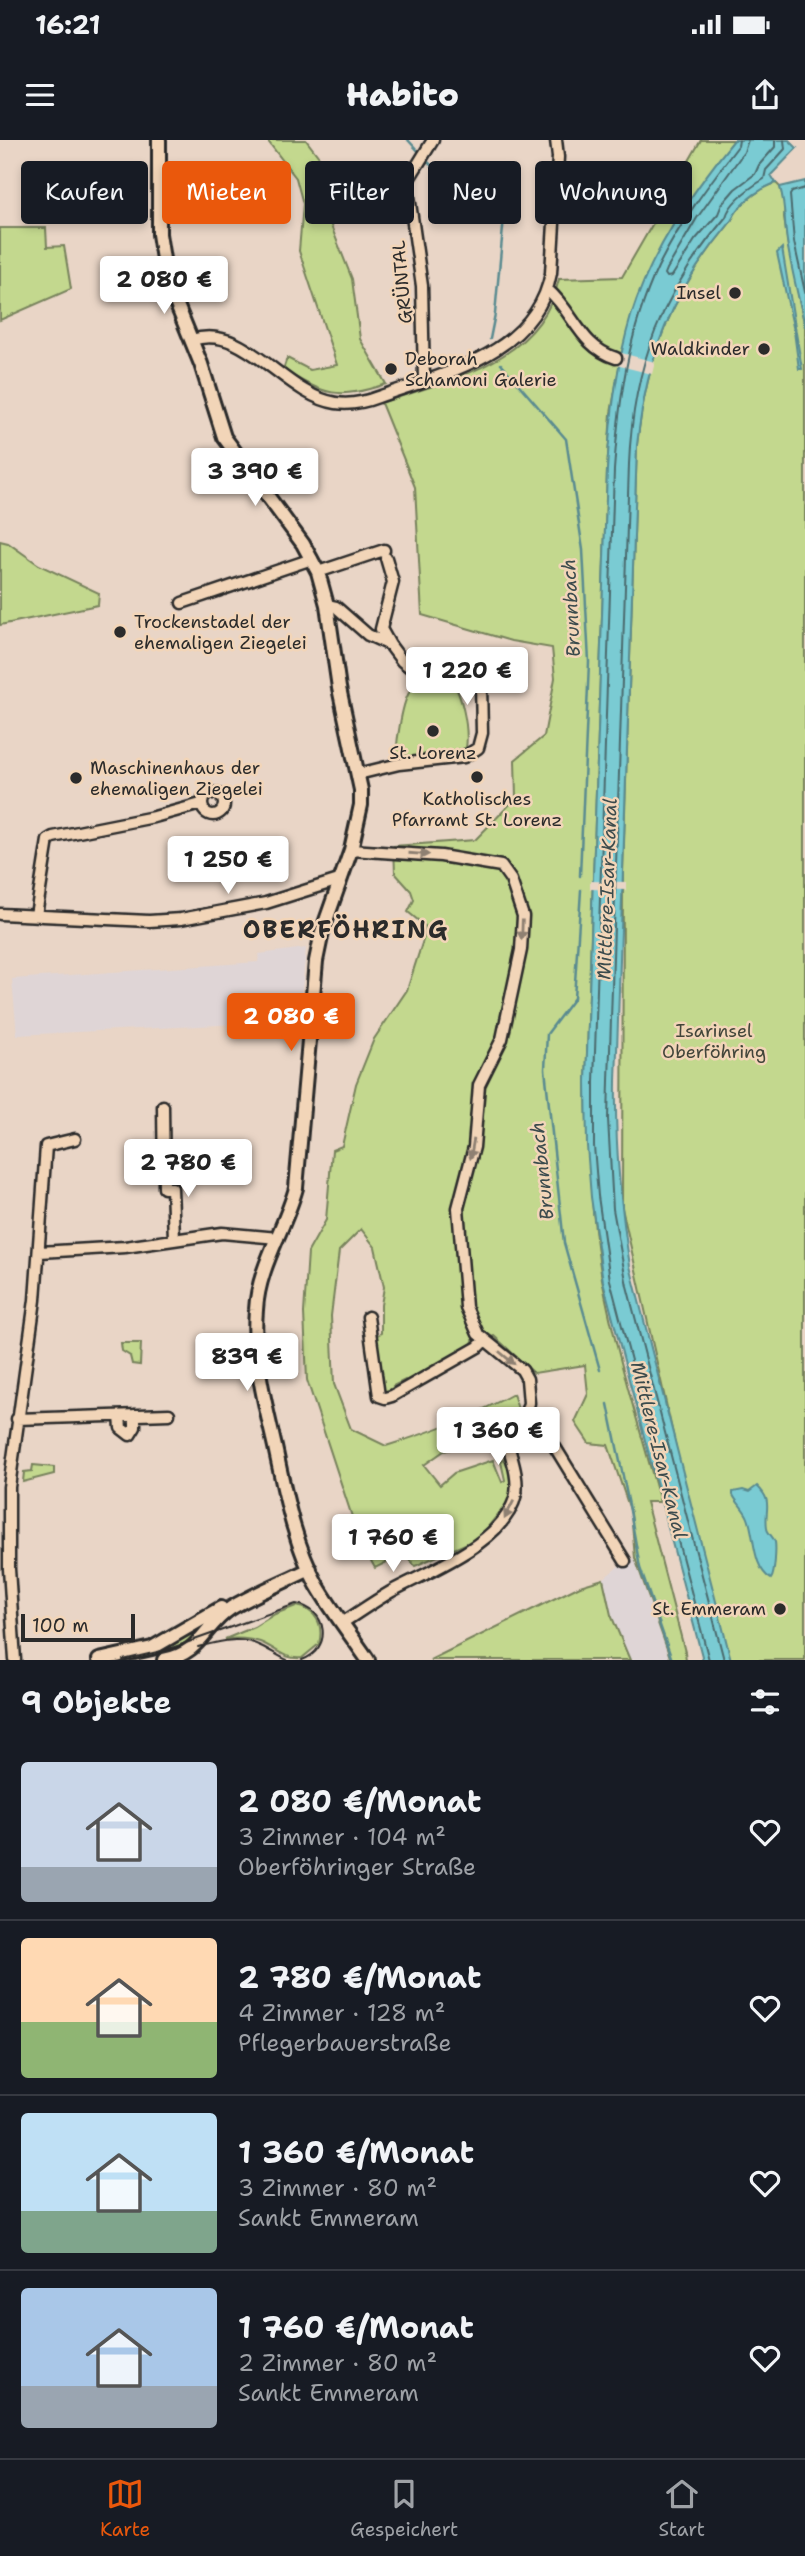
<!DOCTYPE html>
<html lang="de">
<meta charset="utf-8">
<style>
:root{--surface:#171b24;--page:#20242c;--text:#f1f3f6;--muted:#9ea1a6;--line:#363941;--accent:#ea580c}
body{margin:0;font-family:"Shantell Sans",sans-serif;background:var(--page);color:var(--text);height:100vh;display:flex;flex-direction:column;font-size:26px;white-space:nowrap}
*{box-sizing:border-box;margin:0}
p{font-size:23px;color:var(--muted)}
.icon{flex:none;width:38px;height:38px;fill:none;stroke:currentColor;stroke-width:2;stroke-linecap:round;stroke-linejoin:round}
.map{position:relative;height:1520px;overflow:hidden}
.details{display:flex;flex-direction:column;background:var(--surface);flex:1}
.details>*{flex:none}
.hud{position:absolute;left:21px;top:21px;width:763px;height:63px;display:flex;gap:14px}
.scale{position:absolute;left:21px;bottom:18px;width:114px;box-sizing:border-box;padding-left:7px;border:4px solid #2b2b2b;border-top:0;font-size:19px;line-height:24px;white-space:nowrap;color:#2b2b2b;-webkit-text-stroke:5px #f2d5b8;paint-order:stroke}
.price{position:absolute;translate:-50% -60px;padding:0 16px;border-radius:7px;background:#fff;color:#222;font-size:23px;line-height:46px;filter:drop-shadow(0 2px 4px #0008)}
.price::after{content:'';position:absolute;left:50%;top:42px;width:21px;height:16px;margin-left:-10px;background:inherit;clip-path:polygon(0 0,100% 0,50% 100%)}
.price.current{background:var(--accent);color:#fff}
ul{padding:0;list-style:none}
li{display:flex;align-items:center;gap:21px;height:175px;padding:0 21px}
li+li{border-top:2px solid var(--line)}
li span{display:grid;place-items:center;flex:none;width:196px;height:140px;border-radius:7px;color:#555}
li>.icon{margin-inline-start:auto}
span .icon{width:84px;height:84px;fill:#fffc;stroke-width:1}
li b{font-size:30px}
h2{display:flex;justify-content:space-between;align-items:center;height:84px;padding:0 21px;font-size:30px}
.pill{padding:0 24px;border-radius:7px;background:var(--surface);box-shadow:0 4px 10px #0003;font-size:24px;line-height:63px}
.pill.current{background:var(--accent);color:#fff}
.status{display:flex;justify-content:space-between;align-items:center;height:49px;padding:0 35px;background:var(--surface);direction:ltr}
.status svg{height:19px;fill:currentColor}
header{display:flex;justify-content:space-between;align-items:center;height:91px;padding:0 21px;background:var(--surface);font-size:32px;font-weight:800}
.tab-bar{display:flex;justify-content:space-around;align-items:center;height:98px;border-top:2px solid var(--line);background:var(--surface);font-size:19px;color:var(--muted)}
.tab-bar a{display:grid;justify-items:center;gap:4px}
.tab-bar .current{color:var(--accent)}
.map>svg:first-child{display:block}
.built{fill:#dfd5d6}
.green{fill:#c3d88e;stroke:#77825c;stroke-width:2}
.water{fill:#7acbd3;stroke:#5a8b90;stroke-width:2}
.pier{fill:#e9d5c6}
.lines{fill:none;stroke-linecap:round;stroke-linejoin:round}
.shore{stroke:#4b6b6e;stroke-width:2}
.stream{stroke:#5a8b90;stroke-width:2.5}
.minor-casing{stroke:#2b2b2b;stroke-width:15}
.major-casing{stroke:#2b2b2b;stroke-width:18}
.minor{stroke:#f2d5b8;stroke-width:10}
.major{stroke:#f2d5b8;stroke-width:12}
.tram{stroke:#2b2b2b;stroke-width:2}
.oneway{fill:#8e8072}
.poi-dot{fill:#2b2b2b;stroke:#f2d5b8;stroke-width:2.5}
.labels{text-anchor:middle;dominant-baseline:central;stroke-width:5;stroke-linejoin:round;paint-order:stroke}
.street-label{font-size:18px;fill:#2b2b2b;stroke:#f2d5b8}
.poi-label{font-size:18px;fill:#2b2b2b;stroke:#f2d5b8;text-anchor:end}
.park-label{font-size:18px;fill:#42453a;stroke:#f2d5b8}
.water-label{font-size:19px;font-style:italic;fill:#3b4b4d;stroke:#f2d5b8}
.district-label{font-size:24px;font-weight:bold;letter-spacing:2px;fill:#2b2b2b;stroke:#f2d5b8}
</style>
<div class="status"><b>16:21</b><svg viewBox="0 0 49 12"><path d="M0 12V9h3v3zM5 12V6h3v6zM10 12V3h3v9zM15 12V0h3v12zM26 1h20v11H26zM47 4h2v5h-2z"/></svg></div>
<header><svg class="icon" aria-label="menu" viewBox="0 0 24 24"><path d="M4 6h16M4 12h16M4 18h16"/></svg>Habito<svg class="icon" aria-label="share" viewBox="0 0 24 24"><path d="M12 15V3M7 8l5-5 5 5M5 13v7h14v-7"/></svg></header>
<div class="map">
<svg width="805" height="1520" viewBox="0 0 805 1520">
<rect width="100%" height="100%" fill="#e9d5c6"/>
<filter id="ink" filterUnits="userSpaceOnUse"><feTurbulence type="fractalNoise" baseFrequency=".0143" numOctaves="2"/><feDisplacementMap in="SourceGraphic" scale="14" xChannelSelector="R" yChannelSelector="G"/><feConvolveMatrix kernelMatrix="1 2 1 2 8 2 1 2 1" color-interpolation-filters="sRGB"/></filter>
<g filter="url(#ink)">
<path class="built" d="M 306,808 L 299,881 L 17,895 L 12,839 L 258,822 L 259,814 Z
M 635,1418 L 638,1429 L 671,1520 L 630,1520 L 611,1475 L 603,1439 L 625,1421 Z"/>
<path class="green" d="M 267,0 L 306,0 L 344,50 L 334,58 L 326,73 L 352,139 L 360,199 L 386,244 C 336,260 327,255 283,230 L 287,218 L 310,230 L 337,225 L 299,111 L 303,64 L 296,38 Z
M 701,0 L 734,0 L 683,70 L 622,211 L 611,273 L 607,330 L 586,942 C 587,1008 591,1074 602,1139 C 616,1214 640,1288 660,1362 L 646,1362 L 685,1512 L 686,1520 L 671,1520 L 635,1418 L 631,1373 L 608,1305 L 589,1303 L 575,1282 L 588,1254 L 585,1225 L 534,1233 L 494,1196 L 490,1198 L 485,1192 L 474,1198 L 470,1209 L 408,1244 L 405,1240 L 393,1246 L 395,1251 L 386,1252 L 381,1248 L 374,1197 L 381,1193 L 381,1165 L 384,1147 L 375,1107 L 361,1089 L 339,1111 L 331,1176 L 334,1244 L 351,1289 L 386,1306 C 431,1292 472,1277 513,1254 L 520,1275 L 504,1291 L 491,1286 L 484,1300 L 444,1311 L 424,1325 L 440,1345 L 454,1333 L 493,1320 L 502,1342 L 505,1340 L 501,1322 L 504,1318 L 513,1337 L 511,1356 L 503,1368 L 479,1398 L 415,1426 L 405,1413 L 375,1428 L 360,1401 L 307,1240 L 304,1173 L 308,1112 L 326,1080 L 332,1010 L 342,1006 L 356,944 L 374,899 L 407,850 L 424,797 L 425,786 L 408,772 L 414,760 L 411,751 L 395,733 L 394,706 L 475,700 L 516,658 L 515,620 L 544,596 L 555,538 L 552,508 L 511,501 L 422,475 L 415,347 L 381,263 C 451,239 540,223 559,139 L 622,137 Z
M 776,43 L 780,47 L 785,65 L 784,77 L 788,106 L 805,187 L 805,1520 L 730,1520 L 694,1387 L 622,1068 L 623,734 L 637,305 C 647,215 671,154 729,84 C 733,79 733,76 737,71 C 746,59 761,48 776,43 Z
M 0,88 L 46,88 L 47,107 L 64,106 L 71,149 L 0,180 Z
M 0,401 L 8,403 L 39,425 L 99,453 L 98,465 L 0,485 Z
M 448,536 C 462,550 469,589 466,608 L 426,617 L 396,615 C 397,601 402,560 411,550 C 420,540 436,539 448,536 Z
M 121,1203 L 141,1203 L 140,1225 L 132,1224 L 130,1216 L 122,1211 Z
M 33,1325 L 54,1327 L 54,1334 L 23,1342 L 24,1332 L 32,1331 Z
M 603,1439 L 611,1475 L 630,1520 L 430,1520 L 580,1446 Z
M 296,1466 C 316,1469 324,1485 319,1504 L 302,1518 C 284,1520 276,1508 260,1502 C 249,1498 237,1498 225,1499 L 254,1487 L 275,1474 Z
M 193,1488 L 199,1495 L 184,1506 L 175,1508 L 176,1511 L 168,1513 L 170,1506 Z"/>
<path class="water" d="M 734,0 L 789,0 L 797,8 L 771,35 L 776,43 C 761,48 746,59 737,71 C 733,76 733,79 729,84 C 671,154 647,215 637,305 L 616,941 C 615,1003 620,1064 630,1126 L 731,1520 L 703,1520 L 603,1141 L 591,1057 L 587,1006 L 586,942 L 607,330 C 610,278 616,226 631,176 C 651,111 692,52 734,0 Z
M 805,41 L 805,187 C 799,158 791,129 787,101 C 784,82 786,67 780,47 Z
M 782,108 L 802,229 L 799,229 L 794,191 L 777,113 Z
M 757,1346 C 774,1362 764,1369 767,1388 C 767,1393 773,1396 775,1402 C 776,1408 775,1434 771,1439 C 752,1427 755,1396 748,1378 C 745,1370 737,1363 733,1355 L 733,1352 L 743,1350 L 749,1352 Z"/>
<path class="pier" d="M 618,212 L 655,222 L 652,234 L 616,225 Z
M 590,741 L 626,742 L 626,750 L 590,749 Z"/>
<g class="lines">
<path class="shore" d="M 748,0 L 744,12 L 697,78 L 667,129 L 665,134 L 667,137 L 672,136 L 695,100 L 718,74 L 722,64 L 735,49 L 755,34 L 759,25 L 775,7 L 775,0
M 805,48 L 792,52 L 790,55 L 794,102 L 805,152
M 709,1520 L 610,1140 L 598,1056 L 594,1006 L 594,942 L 614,330 C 619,260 628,191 658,127 C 679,84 709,44 738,6 L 739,0
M 724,1520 L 627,1146 L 613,1069 L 608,979 L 609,941 L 629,324 C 633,224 662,153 726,77 C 730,61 751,47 764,39 L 766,30 L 785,9 L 784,0"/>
<path class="stream" d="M 408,0 L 420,13
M 424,18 L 432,26 L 487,37 L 504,77 L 495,174 L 490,199
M 501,224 L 566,299 L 583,410 L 589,522 L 580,736
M 581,750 L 574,858 L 547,894 L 545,929 L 564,1103 L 600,1230
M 608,1264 L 629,1365 L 640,1428 L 672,1520"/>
<defs>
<path id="minor" d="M 341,52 L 407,42
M 548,150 C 574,172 580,207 616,218
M 192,200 C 245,182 284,255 336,263 C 350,265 365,262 378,257 C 445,233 536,214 551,133 L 558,17 L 556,0
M 424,240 L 422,146 L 407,42 L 433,0
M 386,418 L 393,442 L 381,489 L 390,505
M 318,432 L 384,410
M 182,463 L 312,419
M 327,465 L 336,467 L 368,495 L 390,505 L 402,521 L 416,532 L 471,533 L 481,543 L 482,593 L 478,608 L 464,617 L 399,624 L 358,634
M202 664a11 11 0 1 1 22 0a11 11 0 1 1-22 0Z
M 0,774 L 149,781 L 181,779 L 266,763 L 339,740
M 36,775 L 48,700 L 53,697 L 154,677 L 201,664
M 163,966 L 164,1048 L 172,1048 L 174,1098
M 40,1112 L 125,1107 L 222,1093 L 278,1098
M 368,1177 L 379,1256 L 385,1258 L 392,1256 L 478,1207 L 485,1200
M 120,1276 L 121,1288 L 130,1295 L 135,1287 L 135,1275
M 525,1276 L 550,1299 L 625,1421
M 17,1279 L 169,1274
M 342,1483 C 359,1472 375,1461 392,1451 C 431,1430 506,1402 516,1354 C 519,1335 510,1315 506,1296 L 525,1276 L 529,1263 L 527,1239 L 522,1230 L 478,1194 L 466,1167 L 458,1068 L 474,1007 L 479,945 L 502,899 L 521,810 L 523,776 L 511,740 L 501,726 L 441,716 L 351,710
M 15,1520 L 9,1429 L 9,1347 L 35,1160 L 46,1006 L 75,999"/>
<path id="major" d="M 159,0 L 159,94 L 166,138 L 201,224 L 224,297 L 303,404 L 318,432 L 327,465 L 339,548 L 361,650 L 361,665 L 351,710 L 322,792 L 316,821 L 296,1048 C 285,1089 258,1127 256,1170 C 252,1215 265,1263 275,1307 C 285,1353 294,1403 317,1445 C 332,1471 351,1495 368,1520
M 99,1520 L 152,1508 L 221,1468
M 164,1520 C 203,1512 202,1487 231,1468 C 256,1453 284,1442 310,1429"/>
</defs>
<use href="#minor" class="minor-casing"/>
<use href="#major" class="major-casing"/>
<use href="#minor" class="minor"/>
<use href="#major" class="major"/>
<path class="tram" d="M 198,1507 C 221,1501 241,1495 263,1507 C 271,1511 278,1516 287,1520
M 123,1520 L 166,1510 L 296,1464 C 328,1469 333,1509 302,1520"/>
</g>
<defs><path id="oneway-solid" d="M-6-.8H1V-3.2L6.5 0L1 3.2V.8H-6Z" transform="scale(1.75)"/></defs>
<g class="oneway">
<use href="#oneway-solid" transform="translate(419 714) rotate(4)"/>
<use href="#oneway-solid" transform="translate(522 790) rotate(92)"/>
<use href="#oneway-solid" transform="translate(472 1009) rotate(100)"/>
<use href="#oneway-solid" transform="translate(507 1218) rotate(40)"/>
<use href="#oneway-solid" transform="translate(509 1370) rotate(117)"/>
</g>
</g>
<g class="poi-dot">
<circle cx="735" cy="153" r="7"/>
<circle cx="764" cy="209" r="7"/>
<circle cx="391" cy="229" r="7"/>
<circle cx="120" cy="492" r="7"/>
<circle cx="433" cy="591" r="7"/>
<circle cx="477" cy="637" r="7"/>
<circle cx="76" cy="638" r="7"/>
<circle cx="780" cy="1469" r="7"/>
</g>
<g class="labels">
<g class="street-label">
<text transform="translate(402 142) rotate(-95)">GRÜNTAL</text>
</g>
<g class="poi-label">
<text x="721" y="153">Insel</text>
<text x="750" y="209">Waldkinder</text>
<text x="405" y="219" text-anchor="start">Deborah<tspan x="405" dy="21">Schamoni Galerie</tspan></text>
<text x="134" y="482" text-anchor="start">Trockenstadel der<tspan x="134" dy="21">ehemaligen Ziegelei</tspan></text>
<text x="433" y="613" text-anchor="middle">St. Lorenz</text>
<text x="90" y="628" text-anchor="start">Maschinenhaus der<tspan x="90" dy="21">ehemaligen Ziegelei</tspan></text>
<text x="477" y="659" text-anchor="middle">Katholisches<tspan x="477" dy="21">Pfarramt St. Lorenz</tspan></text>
<text x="766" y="1469">St. Emmeram</text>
</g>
<g class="park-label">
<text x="714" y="891">Isarinsel<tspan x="714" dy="21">Oberföhring</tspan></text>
</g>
<g class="water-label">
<text transform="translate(571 468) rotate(-93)">Brunnbach</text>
<text transform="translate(607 749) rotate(-88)">Mittlere-Isar-Kanal</text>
<text transform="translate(542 1031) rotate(-96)">Brunnbach</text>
<text transform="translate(659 1310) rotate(76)">Mittlere-Isar-Kanal</text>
</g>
<g class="district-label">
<text x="346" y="790">OBERFÖHRING</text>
</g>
</g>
</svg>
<div class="scale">100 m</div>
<b class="price" style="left:164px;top:176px">2 080 €</b>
<b class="price" style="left:255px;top:368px">3 390 €</b>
<b class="price" style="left:467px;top:567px">1 220 €</b>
<b class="price" style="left:228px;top:756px">1 250 €</b>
<b class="price current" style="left:291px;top:913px">2 080 €</b>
<b class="price" style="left:188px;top:1059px">2 780 €</b>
<b class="price" style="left:247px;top:1253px">839 €</b>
<b class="price" style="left:498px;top:1327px">1 360 €</b>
<b class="price" style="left:393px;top:1434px">1 760 €</b>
<div class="hud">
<a class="pill">Kaufen</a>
<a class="pill current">Mieten</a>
<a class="pill">Filter</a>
<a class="pill">Neu</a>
<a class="pill">Wohnung</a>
</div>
</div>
<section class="details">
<h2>9 Objekte<svg class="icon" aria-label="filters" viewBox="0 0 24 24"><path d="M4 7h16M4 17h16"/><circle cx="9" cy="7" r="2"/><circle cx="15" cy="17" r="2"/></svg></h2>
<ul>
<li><span style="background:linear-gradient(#c9d6e8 75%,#9aa5b1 0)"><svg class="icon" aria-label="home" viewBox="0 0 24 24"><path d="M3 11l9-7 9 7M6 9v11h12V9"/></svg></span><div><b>2 080 €/Monat</b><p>3 Zimmer · 104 m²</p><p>Oberföhringer Straße</p></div><svg class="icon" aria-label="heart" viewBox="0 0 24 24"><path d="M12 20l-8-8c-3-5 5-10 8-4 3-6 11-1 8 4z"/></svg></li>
<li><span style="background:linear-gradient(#ffd9b3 60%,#8fb573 0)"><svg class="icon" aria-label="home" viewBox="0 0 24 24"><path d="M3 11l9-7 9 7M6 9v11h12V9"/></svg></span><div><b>2 780 €/Monat</b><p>4 Zimmer · 128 m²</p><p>Pflegerbauerstraße</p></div><svg class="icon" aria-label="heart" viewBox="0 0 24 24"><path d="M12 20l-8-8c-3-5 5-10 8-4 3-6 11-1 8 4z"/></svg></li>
<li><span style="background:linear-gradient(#bfe0f5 70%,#7fa58c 0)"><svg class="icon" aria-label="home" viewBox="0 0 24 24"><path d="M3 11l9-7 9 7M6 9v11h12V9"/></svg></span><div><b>1 360 €/Monat</b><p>3 Zimmer · 80 m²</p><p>Sankt Emmeram</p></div><svg class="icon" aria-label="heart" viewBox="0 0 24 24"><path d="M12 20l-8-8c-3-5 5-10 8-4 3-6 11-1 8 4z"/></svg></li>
<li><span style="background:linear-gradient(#a9c7e8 70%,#9aa5b1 0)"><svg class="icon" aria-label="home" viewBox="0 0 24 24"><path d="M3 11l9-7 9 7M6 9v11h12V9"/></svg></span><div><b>1 760 €/Monat</b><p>2 Zimmer · 80 m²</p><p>Sankt Emmeram</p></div><svg class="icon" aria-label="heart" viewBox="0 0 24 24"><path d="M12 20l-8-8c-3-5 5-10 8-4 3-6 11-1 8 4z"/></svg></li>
</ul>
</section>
<nav class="tab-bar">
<a class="current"><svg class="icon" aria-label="map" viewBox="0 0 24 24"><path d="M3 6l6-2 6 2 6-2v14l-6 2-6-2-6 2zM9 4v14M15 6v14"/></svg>Karte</a>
<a><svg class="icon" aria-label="saved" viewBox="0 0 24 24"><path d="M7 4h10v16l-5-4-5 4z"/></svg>Gespeichert</a>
<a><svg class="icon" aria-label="home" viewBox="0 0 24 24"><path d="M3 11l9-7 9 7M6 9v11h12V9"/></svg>Start</a>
</nav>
